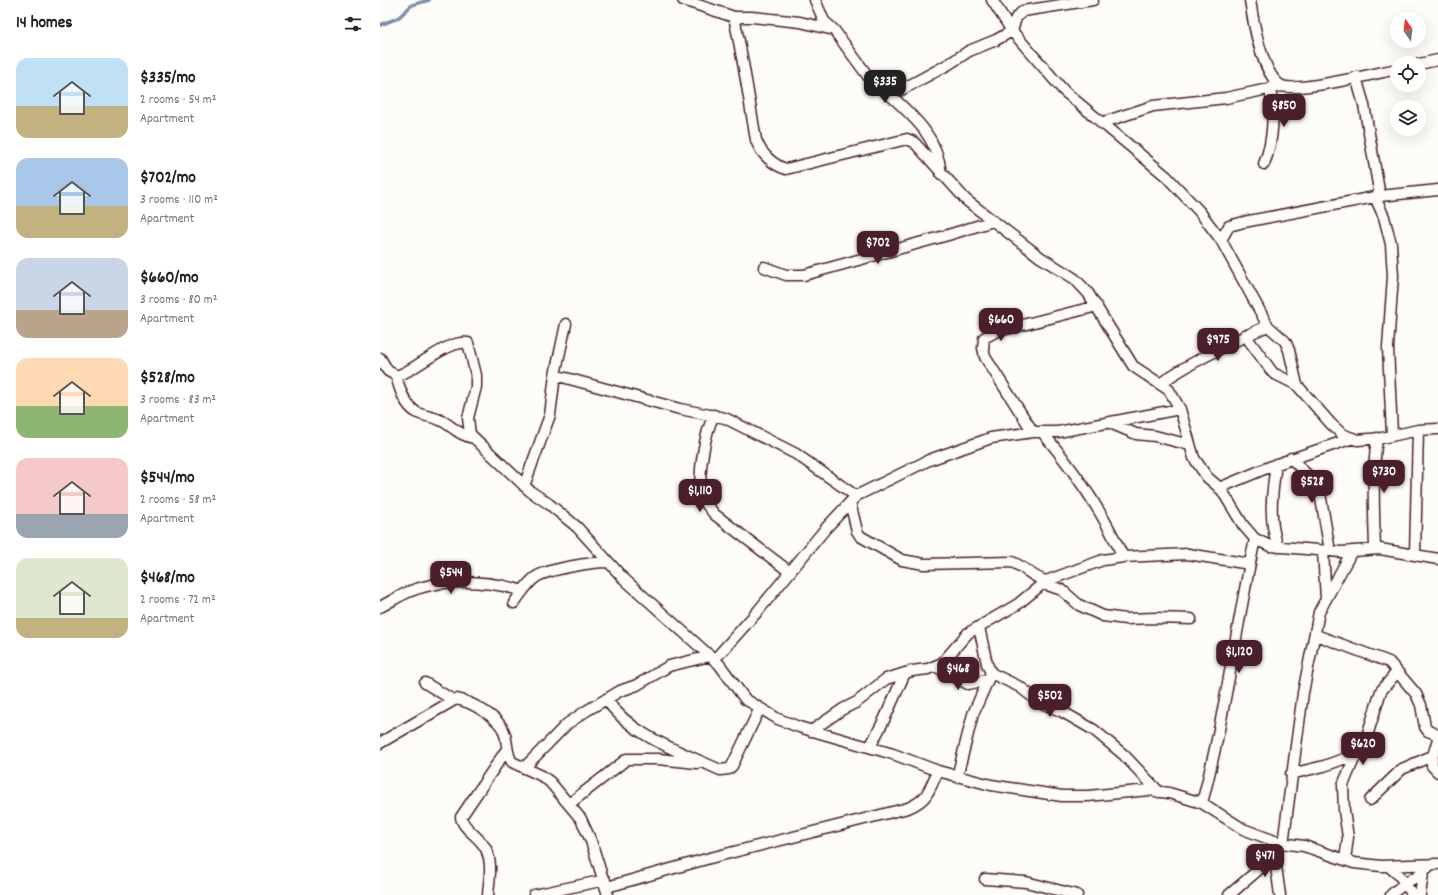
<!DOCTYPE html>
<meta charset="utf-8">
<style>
:root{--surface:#fff;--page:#f2f2f2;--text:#222;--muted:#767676;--accent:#4a1f2b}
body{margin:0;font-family:Dekko,sans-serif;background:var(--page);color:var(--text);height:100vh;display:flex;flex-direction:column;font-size:15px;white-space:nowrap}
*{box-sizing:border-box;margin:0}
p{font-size:13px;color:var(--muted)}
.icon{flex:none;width:22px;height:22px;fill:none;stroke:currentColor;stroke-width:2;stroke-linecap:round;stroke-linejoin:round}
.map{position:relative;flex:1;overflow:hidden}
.drawer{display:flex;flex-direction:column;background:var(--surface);width:380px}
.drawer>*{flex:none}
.needle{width:26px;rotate:346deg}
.fabs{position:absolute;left:1010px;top:12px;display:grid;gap:8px}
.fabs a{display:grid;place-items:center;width:36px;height:36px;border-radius:50%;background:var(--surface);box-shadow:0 4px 16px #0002;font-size:20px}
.price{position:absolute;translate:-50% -34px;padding:0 9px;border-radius:8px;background:var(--accent);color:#fff;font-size:13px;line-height:26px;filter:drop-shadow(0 1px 2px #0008)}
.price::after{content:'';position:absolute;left:50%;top:24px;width:12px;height:9px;margin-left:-6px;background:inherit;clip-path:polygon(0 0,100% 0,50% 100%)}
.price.current{background:#222;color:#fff}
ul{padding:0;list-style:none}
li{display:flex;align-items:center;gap:12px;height:100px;padding:0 16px}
li span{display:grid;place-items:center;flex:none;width:112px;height:80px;border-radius:12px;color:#555}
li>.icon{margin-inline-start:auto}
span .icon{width:48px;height:48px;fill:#fffc;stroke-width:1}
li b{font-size:17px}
h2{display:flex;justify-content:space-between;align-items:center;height:48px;padding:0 16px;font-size:17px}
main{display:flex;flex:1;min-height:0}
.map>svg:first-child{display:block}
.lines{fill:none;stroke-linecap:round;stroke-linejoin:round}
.stream{stroke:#7b8fa9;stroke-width:3.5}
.minor-casing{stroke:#4a1f2b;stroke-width:13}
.minor{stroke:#fdfcf7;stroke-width:10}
</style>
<main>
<section class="drawer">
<h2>14 homes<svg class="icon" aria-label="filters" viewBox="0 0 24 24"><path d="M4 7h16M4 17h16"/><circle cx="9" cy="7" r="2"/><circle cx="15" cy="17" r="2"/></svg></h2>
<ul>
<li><span style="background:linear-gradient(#bfe0f5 60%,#c2b280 0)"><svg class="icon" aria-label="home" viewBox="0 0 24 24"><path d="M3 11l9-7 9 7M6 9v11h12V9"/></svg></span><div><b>$335/mo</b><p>2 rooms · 54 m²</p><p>Apartment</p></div></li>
<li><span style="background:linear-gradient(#a9c7e8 60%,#c2b280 0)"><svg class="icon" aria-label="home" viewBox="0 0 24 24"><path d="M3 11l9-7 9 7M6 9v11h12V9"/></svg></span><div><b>$702/mo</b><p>3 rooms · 110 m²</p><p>Apartment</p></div></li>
<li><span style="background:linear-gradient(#c9d6e8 65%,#b9a48a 0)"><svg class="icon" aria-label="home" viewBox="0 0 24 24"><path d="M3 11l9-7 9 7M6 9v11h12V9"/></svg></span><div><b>$660/mo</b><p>3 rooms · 80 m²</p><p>Apartment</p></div></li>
<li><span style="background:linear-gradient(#ffd9b3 60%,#8fb573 0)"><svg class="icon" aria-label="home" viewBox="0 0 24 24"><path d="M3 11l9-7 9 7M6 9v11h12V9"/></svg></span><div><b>$528/mo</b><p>3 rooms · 83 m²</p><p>Apartment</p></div></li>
<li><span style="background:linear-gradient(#f6c9c9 70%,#9aa5b1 0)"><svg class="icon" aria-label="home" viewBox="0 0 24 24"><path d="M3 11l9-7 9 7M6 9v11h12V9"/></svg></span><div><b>$544/mo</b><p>2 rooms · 58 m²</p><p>Apartment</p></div></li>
<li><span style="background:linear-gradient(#dfe7d0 75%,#c2b280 0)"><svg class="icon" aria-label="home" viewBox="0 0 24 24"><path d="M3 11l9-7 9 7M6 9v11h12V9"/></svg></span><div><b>$468/mo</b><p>2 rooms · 72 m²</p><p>Apartment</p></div></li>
</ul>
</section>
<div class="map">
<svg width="1058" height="895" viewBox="0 0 1058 895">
<rect width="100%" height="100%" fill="#fdfcf7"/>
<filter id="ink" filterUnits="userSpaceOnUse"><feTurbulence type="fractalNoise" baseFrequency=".025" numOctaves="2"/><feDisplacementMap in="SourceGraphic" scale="8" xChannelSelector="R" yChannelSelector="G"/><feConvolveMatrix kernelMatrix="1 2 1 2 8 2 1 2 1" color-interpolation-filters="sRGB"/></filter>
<g filter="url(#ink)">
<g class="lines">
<path class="stream" d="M 0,25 L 18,18 L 32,5 L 49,0"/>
<defs>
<path id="minor" d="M 303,0 L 354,17 L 372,17 L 420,22 L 454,30 L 493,83 L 509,94 L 521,90 L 569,64 L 589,51 L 616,40 L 632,31 L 636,18 L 643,11 L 713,0
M 435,0 L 444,21 L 454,30
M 612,0 L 632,31 L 684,91 L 786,176 L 819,211 L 841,240 L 888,326 L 905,341 L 909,350 L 917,385 L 951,424 L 962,434 L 977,440 L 1002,438 L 1038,430 L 1058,429
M 870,0 C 873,21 882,73 900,85 C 914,94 997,73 1017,69
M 354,17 C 363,58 369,99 376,140 C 381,154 393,165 406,169 L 527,139 L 534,142 L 586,200 L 660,257 L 695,279 L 708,293 L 753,366 L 789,390 L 800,409 L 814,458 L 827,477 L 841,489 L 863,525 L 875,539 L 890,546 L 961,552 L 1000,549 L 1058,559
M 1039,64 L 1058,60
M 976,77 L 984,105 L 1000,196
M 509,94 C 534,117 558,137 561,174
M 721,123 L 773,106 L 846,98 L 902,86
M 884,164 C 894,139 894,115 890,88
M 995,197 L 1004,217 L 1011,244 L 1013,276 L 1008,347 L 1012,435
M 841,240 L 849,226 L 864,222 L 1000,196 L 1058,190
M 384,267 L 406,275 L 424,275 L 568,235 L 613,221
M 865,335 L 893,373 L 917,385
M 0,358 L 8,371 L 17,376 C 38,369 66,340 88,343 L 96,375 L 96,387 L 88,418 L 90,434 L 150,491 L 169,504 L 197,527 L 243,578 L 339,664 L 365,699 L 398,719 L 419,727 L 513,754 L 558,771 L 611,785 L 682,796 L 708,796 L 769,790 L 789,793 L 822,803 L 863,829 L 900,843 L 924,846 L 974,863 L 1001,866 L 1058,864
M 16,375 C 19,388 26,409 40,414 C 48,417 56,417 64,422 C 74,428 81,436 94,438
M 175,375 L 300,409 L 345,418 L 416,454 L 476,496
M 780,384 C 802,367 825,357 849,344 C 862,338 875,331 888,326
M 334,415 C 325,432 317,477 322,496 C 324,503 330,508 334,514 L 410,572
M 730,423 L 756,434 L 775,436 L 810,445
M 653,432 L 605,357 L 603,348 L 604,338 L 615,332 L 717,306
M 663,433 C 694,470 723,512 743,557
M 911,458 L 939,487 L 950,551
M 896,464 C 892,493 888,519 898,547
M 144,486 L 170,415 L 175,375 L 186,324
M 839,488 L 894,465 L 973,438
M 470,502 L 477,531 L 480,536 L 522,560 L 544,564 L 632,562 C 645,567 653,578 666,581 L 723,560 L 743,557 L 808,554 L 870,564
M 995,549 C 994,512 992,475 997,438
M 943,551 L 946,599
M 1035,555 L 1038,430
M 662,583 L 682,590 L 699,605 L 723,616 L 746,619 L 776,618 L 811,619
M 134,603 C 140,595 147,583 156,577 C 168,569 213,562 228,562
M 0,607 C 8,603 16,598 24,594 C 59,577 108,580 143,591
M 599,627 L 607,664 L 611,673 L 640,687 L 659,702 L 681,711 L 714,730 L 744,755 L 779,792
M 936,635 L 1009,662 L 1036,694 L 1041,705 L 1045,727 L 1048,731 L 1058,735
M 334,660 L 378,611 L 446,528 L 476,496 L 549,460 L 611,438 L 653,432 L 678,432 L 800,409
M 555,666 L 588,684 L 607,680
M 45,683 L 73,700
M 226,699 C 252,737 300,751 340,770 L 349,769 L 352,766 L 380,708
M 431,731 L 463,709 L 477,702 L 506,679 L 532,671 L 548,669 L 562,663 L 588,633 L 638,604 L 666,581
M 1058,739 L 1052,759 L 1052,766 L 1058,772
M 0,743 L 76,699 C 90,701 120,718 124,732 C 128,742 126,753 132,762 L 162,776 L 170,782 L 201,819 L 211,841 L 228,895
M 490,747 L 504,720 L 525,673
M 144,768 L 187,724 L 206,711 L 240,691 L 257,685 L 289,666 L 330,656
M 911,774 L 944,766 L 977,754
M 577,777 L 593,714 L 611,673
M 990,800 L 1022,769 L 1052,756
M 822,803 C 845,717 856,627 875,539
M 189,804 L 247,759 L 278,759 L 317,763
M 903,844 L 923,693 L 939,612 L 972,551
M 894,852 L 900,895
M 965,860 L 968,837 L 964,811 L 963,785 L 974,759 L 986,739 L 1001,691 L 1017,672
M 1008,866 L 1019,875 L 1033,895
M 605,879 L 646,882 L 697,895
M 227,887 L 330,858 L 528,808 C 549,799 548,791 558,771
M 108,895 C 109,879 113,864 106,849 C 100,837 82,828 81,817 L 127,749
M 154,895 L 225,880
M 849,895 L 877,871 L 900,843
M 1011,895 C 1023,882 1039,878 1051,864
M 1040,895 L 1043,873"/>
</defs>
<use href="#minor" class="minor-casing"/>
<use href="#minor" class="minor"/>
</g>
</g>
</svg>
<div class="fabs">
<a><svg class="needle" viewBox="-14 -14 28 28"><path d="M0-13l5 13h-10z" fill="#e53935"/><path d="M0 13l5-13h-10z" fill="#767676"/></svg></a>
<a><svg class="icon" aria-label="locate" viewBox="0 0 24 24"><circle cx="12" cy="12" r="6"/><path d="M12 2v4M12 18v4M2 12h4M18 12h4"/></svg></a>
<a><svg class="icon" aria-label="layers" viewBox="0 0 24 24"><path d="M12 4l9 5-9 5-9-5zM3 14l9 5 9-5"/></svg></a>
</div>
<b class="price current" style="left:505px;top:104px">$335</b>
<b class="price" style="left:904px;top:128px">$850</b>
<b class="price" style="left:498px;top:265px">$702</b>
<b class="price" style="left:621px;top:342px">$660</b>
<b class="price" style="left:838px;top:362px">$975</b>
<b class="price" style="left:1004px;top:494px">$730</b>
<b class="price" style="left:932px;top:504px">$528</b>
<b class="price" style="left:320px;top:513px">$1,110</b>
<b class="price" style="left:71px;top:595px">$544</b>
<b class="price" style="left:859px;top:674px">$1,120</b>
<b class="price" style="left:578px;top:691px">$468</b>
<b class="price" style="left:670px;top:718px">$502</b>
<b class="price" style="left:983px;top:766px">$620</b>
<b class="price" style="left:885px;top:878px">$471</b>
</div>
</main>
